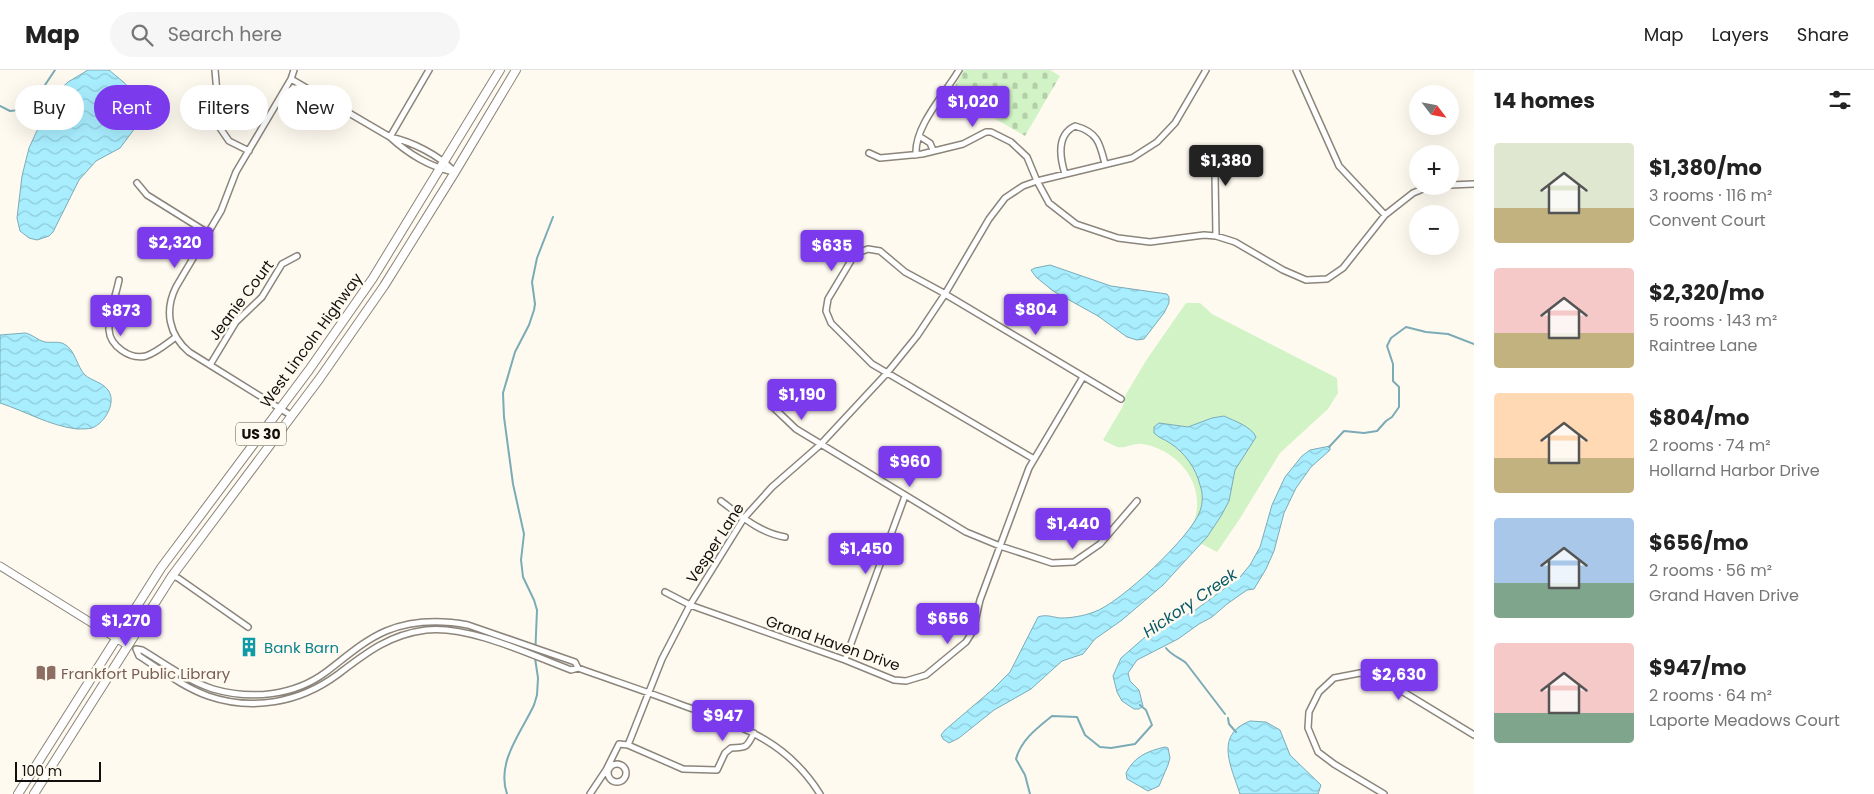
<!DOCTYPE html>
<meta charset="utf-8">
<style>
:root{--surface:#fff;--page:#f6f6f6;--text:#222;--muted:#767676;--line:#e0e0e0;--accent:#7c3aed}
body{margin:0;font-family:Poppins,sans-serif;background:var(--page);color:var(--text);height:100vh;display:flex;flex-direction:column;font-size:19px;white-space:nowrap}
*{box-sizing:border-box;margin:0}
p{font-size:16px;color:var(--muted)}
.icon{flex:none;width:28px;height:28px;fill:none;stroke:currentColor;stroke-width:2;stroke-linecap:round;stroke-linejoin:round}
.map{position:relative;flex:1;overflow:hidden}
.details{display:flex;flex-direction:column;background:var(--surface);width:400px}
.details>*{flex:none}
.top-card{position:absolute;left:15px;top:15px;width:475px;height:45px;display:flex;gap:10px}
.needle{width:32px;rotate:122deg}
.controls{position:absolute;left:1409px;top:15px;display:grid;gap:10px}
.controls a{display:grid;place-items:center;width:50px;height:50px;border-radius:50%;background:var(--surface);box-shadow:0 5px 20px #0002;font-size:25px}
.scale{position:absolute;left:15px;bottom:12px;width:86px;box-sizing:border-box;padding-left:5px;border:2px solid #12100c;border-top:0;font-size:14px;line-height:18px;white-space:nowrap;color:#12100c;-webkit-text-stroke:4px #fffaf0;paint-order:stroke}
.price{position:absolute;translate:-50% -42px;padding:0 11px;border-radius:5px;background:var(--accent);color:#fff;font-size:16px;line-height:32px;filter:drop-shadow(0 1px 2px #0008)}
.price::after{content:'';position:absolute;left:50%;top:30px;width:15px;height:11px;margin-left:-8px;background:inherit;clip-path:polygon(0 0,100% 0,50% 100%)}
.price.on{background:#222;color:#fff}
ul{padding:0;list-style:none}
li{display:flex;align-items:center;gap:15px;height:125px;padding:0 20px}
li span{display:grid;place-items:center;flex:none;width:140px;height:100px;border-radius:5px;color:#555}
li>.icon{margin-inline-start:auto}
span .icon{width:60px;height:60px;fill:#fffc;stroke-width:1}
li b{font-size:21px}
h2{display:flex;justify-content:space-between;align-items:center;height:60px;padding:0 20px;font-size:21px}
.tag{padding:0 18px;border-radius:22px;background:var(--surface);box-shadow:0 5px 20px #0002;font-size:18px;line-height:45px}
.tag.on{background:var(--accent);color:#fff}
header{display:flex;align-items:center;gap:30px;box-sizing:border-box;height:70px;padding:0 25px;background:var(--surface);border-bottom:1px solid var(--line)}
header strong{font-size:24px}
nav{display:flex;gap:28px;margin-inline-start:auto;font-size:18px}
.search{width:350px;height:45px;background:var(--page);display:flex;align-items:center;gap:12px;box-sizing:border-box;padding:0 18px;border-radius:28px;color:var(--muted);font-size:19px}
main{display:flex;flex:1;min-height:0}
.map>svg:first-child{display:block}
.cemetery{fill:url(#cemetery-stones)}
.green{fill:#d2f3c6}
.water{fill:url(#water-waves);stroke:#7babb6}
.lines{fill:none;stroke-linecap:round;stroke-linejoin:round}
.stream{stroke:#7babb6;stroke-width:2}
.street-casing{stroke:#8b857b;stroke-width:8}
.secondary-casing{stroke:#8b857b;stroke-width:9}
.primary-casing{stroke:#8b857b;stroke-width:10}
.street{stroke:#fff;stroke-width:5}
.secondary{stroke:#fff;stroke-width:7}
.primary{stroke:#fff;stroke-width:8}
.labels{text-anchor:middle;dominant-baseline:central;stroke-width:5;stroke-linejoin:round;paint-order:stroke}
.shield{fill:#fffaf0;stroke:#595650;stroke-width:1}
.shield-label{font-size:14px;font-weight:bold;fill:#12100c}
.street-label{font-size:15px;fill:#12100c;stroke:#fffaf0}
.culture-label{font-size:15px;fill:#0d838f;stroke:#fffaf0;text-anchor:start}
.education-label{font-size:15px;fill:#785e54;stroke:#fffaf0;text-anchor:start}
.water-label{font-size:16px;font-style:italic;fill:#075968;stroke:#fffaf0}
</style>
<header>
<strong>Map</strong>
<div class="search"><svg class="icon" aria-label="search" viewBox="0 0 24 24"><circle cx="10" cy="10" r="6"/><path d="M15 15l6 6"/></svg>Search here</div>
<nav><a>Map</a><a>Layers</a><a>Share</a></nav>
</header>
<main>
<div class="map">
<svg width="1474" height="724" viewBox="0 0 1474 724">
<defs>
<pattern id="cemetery-stones" width="16" height="16" patternUnits="userSpaceOnUse" patternTransform="scale(1.25)"><rect width="16" height="16" fill="#d2f3c6"/><path d="M2 7V4a2 2 0 0 1 4 0v3zM10 15v-3a2 2 0 0 1 4 0v3z" fill="#b3cfa9"/></pattern>
<pattern id="water-waves" width="16" height="10" patternUnits="userSpaceOnUse" patternTransform="scale(1.25)"><rect width="16" height="10" fill="#a8eeff"/><path d="M0 5q4-4 8 0t8 0" fill="none" stroke="#90cbd9"/></pattern>
</defs>
<rect width="100%" height="100%" fill="#fffaf0"/>
<path class="cemetery" d="M 964,0 L 1050,0 L 1060,6 L 1025,66 L 951,23 Z"/>
<path class="green" d="M 1186,233 L 1200,233 L 1212,244 L 1337,308 L 1338,323 L 1328,339 L 1280,383 L 1239,450 L 1217,482 L 1185,465 C 1189,459 1195,451 1196,444 C 1203,410 1176,380 1143,374 C 1135,372 1125,379 1117,377 C 1112,375 1107,372 1103,370 L 1123,336 L 1126,324 L 1147,289 Z"/>
<path class="water" d="M 88,0 L 109,0 C 123,12 149,30 141,50 L 120,78 L 96,91 L 79,110 L 53,162 L 49,166 L 37,170 L 29,168 L 20,161 L 17,148 L 22,106 L 29,78 L 53,26 L 68,12 Z
M 1050,195 L 1111,216 L 1167,224 L 1169,227 L 1169,233 L 1164,243 L 1144,269 L 1137,270 L 1127,267 L 1098,246 L 1053,221 L 1036,207 L 1031,200 L 1035,198 Z
M 25,263 C 32,264 37,270 45,272 C 51,273 59,271 64,274 C 75,279 77,297 85,305 C 92,311 102,312 108,320 C 117,332 105,353 92,358 C 88,359 81,359 77,359 C 50,356 25,341 0,333 L 0,265 Z
M 1224,346 C 1234,351 1251,356 1256,367 L 1235,400 L 1229,431 L 1221,446 L 1207,467 L 1163,515 L 1122,550 L 1095,569 L 1083,584 L 1062,591 L 1031,619 L 994,640 L 959,668 L 949,673 L 943,669 L 941,665 L 945,660 L 993,619 L 1010,602 L 1038,547 C 1046,544 1052,547 1060,548 C 1072,548 1083,546 1094,542 C 1119,534 1192,466 1200,441 C 1203,433 1203,423 1200,415 C 1196,398 1184,382 1170,373 C 1164,369 1159,368 1154,363 L 1154,357 L 1159,353 L 1188,357 L 1212,348 Z
M 1330,376 L 1330,380 L 1311,397 L 1296,418 L 1284,443 L 1274,481 L 1266,499 L 1254,519 L 1247,520 L 1227,534 L 1212,547 L 1199,554 L 1178,569 L 1137,590 L 1128,603 L 1130,611 L 1139,620 L 1143,636 L 1139,639 L 1134,639 L 1122,631 L 1117,622 L 1113,606 L 1121,588 L 1152,561 L 1194,541 L 1240,507 L 1250,495 L 1260,477 L 1272,435 L 1285,407 L 1302,386 L 1310,380 Z
M 1250,651 L 1266,652 L 1280,660 L 1290,685 L 1321,715 L 1318,724 L 1240,724 C 1231,696 1214,665 1250,651 Z
M 1165,677 L 1168,678 L 1170,688 L 1168,695 L 1159,716 L 1148,721 L 1127,709 L 1126,703 C 1134,687 1147,681 1165,677 Z"/>
<g class="lines">
<path class="stream" d="M 0,36 L 10,41 L 29,39 L 55,0
M 1329,377 L 1344,361 L 1364,363 L 1377,361 L 1386,351 L 1392,347 L 1399,337 L 1399,317 L 1393,311 L 1393,294 L 1387,276 L 1391,268 L 1406,257 L 1426,262 L 1448,264 L 1474,274
M 1166,578 C 1171,585 1180,588 1186,593 L 1225,644
M 1228,648 L 1229,654 L 1236,662
M 507,724 C 496,692 521,663 534,635 L 537,625 L 538,608 L 535,588 L 537,540 L 534,530 L 523,507 L 521,490 L 524,464 L 513,414 L 504,347 L 503,323 L 515,282 L 529,255 L 534,240 L 535,234 L 532,212 L 537,188 L 553,147
M 1030,724 L 1025,705 L 1016,689 C 1021,670 1037,658 1052,646 L 1077,647 L 1085,665 L 1100,677 L 1111,678 L 1135,674 L 1152,655 L 1146,640 L 1140,635"/>
<defs>
<path id="street" d="M 215,0 L 220,58 L 229,71 L 249,81
M 1296,0 L 1339,96 L 1385,145
M 291,9 L 390,67 C 407,83 431,98 455,102
M 919,66 L 930,73 L 933,80
M 390,67 L 429,0
M 390,67 C 413,72 438,85 454,101
M 869,83 L 880,88 L 922,84 L 963,74 L 986,62 L 991,62 L 1011,72 L 1027,87 L 1037,111 L 1049,133 L 1076,154 L 1118,168 L 1150,172 L 1204,165 L 1216,166 L 1235,172 L 1283,200 L 1306,210 L 1327,209 L 1343,198 L 1385,145 L 1413,123 L 1430,116
M 916,85 C 914,56 945,24 959,0
M 1198,85 L 1211,95 L 1215,105 L 1216,166
M 1065,104 C 1060,88 1056,65 1075,56 C 1098,62 1100,74 1105,94
M 137,113 L 147,125 L 208,163
M 1450,115 L 1474,114
M 119,210 C 116,225 108,246 109,260 C 110,276 130,290 146,286 C 157,282 166,274 176,267
M 210,295 L 236,252 L 262,227 L 282,194 L 297,186
M 774,338 L 796,359 L 966,462 L 1000,476 L 1052,493 L 1074,492 L 1100,474 L 1137,431
M 292,346 L 189,282 C 169,265 164,241 176,217 L 221,141 L 236,102 L 291,9 L 294,0
M 1034,389 L 872,294 L 831,253 L 826,241 L 828,229 L 855,184 L 868,179 L 880,181 L 905,202 L 940,221 L 1121,329
M 721,431 C 741,446 760,463 785,467
M 172,506 L 178,508 L 248,557
M 665,522 L 690,535 L 845,590 L 894,610 L 906,611 L 926,605 L 966,572 L 973,561 L 980,530 L 1029,398 L 1083,307
M 845,590 L 905,426
M 578,598 L 571,600 C 531,585 469,555 426,560 C 388,565 366,583 337,605 C 299,633 252,641 208,626 C 183,617 161,600 139,586 L 136,579 L 142,580 C 164,593 188,611 213,619 C 251,630 294,626 326,602 C 346,587 363,571 386,561 C 413,550 441,550 468,555 L 575,592 L 578,598 C 611,610 645,621 679,634 C 737,655 785,668 820,724
M 628,675 L 662,589 L 690,535 L 744,448 L 772,417 L 820,375 L 887,303 L 917,266 L 945,224 L 989,149 L 1005,128 L 1023,116 L 1037,111 L 1132,88 L 1157,72 L 1175,53 L 1206,0
M608 703a9 9 0 1 1 18 0a9 9 0 1 1-18 0Z
M 608,701 L 606,700 L 619,674 L 628,675 L 683,699 L 717,700 L 725,683 L 731,678 C 747,678 747,677 754,663
M 590,724 L 606,700
M 1384,724 L 1334,694 L 1318,682 L 1308,658 L 1309,642 L 1319,622 L 1334,608 L 1360,603 L 1382,609 L 1474,665"/>
<path id="secondary" d="M 0,496 L 127,575"/>
<path id="primary" d="M 18,724 L 161,498 L 309,300 L 373,208 L 500,0
M 34,724 L 172,506 L 320,308 L 384,216 L 455,102 L 516,0"/>
</defs>
<use href="#street" class="street-casing"/>
<use href="#secondary" class="secondary-casing"/>
<use href="#primary" class="primary-casing"/>
<use href="#street" class="street"/>
<use href="#secondary" class="secondary"/>
<use href="#primary" class="primary"/>
</g>
<defs>
<symbol id="building-bare" viewBox="-9 -9 18 18"><path d="M-4-6H4V6H1V3H-1V6H-4ZM-2.5-4.3h1.7v1.8h-1.7ZM.8-4.3h1.7v1.8H.8ZM-2.5-1h1.7V.8h-1.7ZM.8-1h1.7V.8H.8Z" fill="#0f9aa8" stroke="#fffaf0" stroke-width="2.5" paint-order="stroke"/></symbol>
<symbol id="library-bare" viewBox="-9 -9 18 18"><path d="M-6-4Q-3-5.5-.7-3.5V5Q-3 3-6 4ZM6-4Q3-5.5 .7-3.5V5Q3 3 6 4Z" fill="#8d6e63" stroke="#fffaf0" stroke-width="2.5" paint-order="stroke"/></symbol>
</defs>
<g fill-rule="evenodd">
<use href="#building-bare" x="235" y="563" width="28" height="28"/>
<use href="#library-bare" x="32" y="589" width="28" height="28"/>
</g>
<g class="labels">
<rect class="shield" x="236" y="352.5" width="50" height="23" rx="4"/>
<g class="shield-label">
<text x="261" y="364">US 30</text>
</g>
<g class="street-label">
<text transform="translate(241 230) rotate(-53)">Jeanie Court</text>
<text transform="translate(311 270) rotate(-54)">West Lincoln Highway</text>
<text transform="translate(715 473) rotate(-57)">Vesper Lane</text>
<text transform="translate(833 573) rotate(19)">Grand Haven Drive</text>
</g>
<g class="culture-label">
<text x="264" y="577">Bank Barn</text>
</g>
<g class="education-label">
<text x="61" y="603">Frankfort Public Library</text>
</g>
<g class="water-label">
<text transform="translate(1190 533) rotate(-34)">Hickory Creek</text>
</g>
</g>
</svg>
<div class="controls">
<a><svg class="needle" viewBox="-14 -14 28 28"><path d="M0-13l5 13h-10z" fill="#e53935"/><path d="M0 13l5-13h-10z" fill="#767676"/></svg></a>
<a>+</a>
<a>−</a>
</div>
<div class="scale">100 m</div>
<b class="price" style="left:973px;top:58px">$1,020</b>
<b class="price on" style="left:1226px;top:117px">$1,380</b>
<b class="price" style="left:175px;top:199px">$2,320</b>
<b class="price" style="left:832px;top:202px">$635</b>
<b class="price" style="left:1036px;top:266px">$804</b>
<b class="price" style="left:121px;top:267px">$873</b>
<b class="price" style="left:802px;top:351px">$1,190</b>
<b class="price" style="left:910px;top:418px">$960</b>
<b class="price" style="left:1073px;top:480px">$1,440</b>
<b class="price" style="left:866px;top:505px">$1,450</b>
<b class="price" style="left:948px;top:575px">$656</b>
<b class="price" style="left:126px;top:577px">$1,270</b>
<b class="price" style="left:1399px;top:631px">$2,630</b>
<b class="price" style="left:723px;top:672px">$947</b>
<div class="top-card">
<a class="tag">Buy</a>
<a class="tag on">Rent</a>
<a class="tag">Filters</a>
<a class="tag">New</a>
</div>
</div>
<section class="details">
<h2>14 homes<svg class="icon" aria-label="filters" viewBox="0 0 24 24"><path d="M4 7h16M4 17h16"/><circle cx="9" cy="7" r="2"/><circle cx="15" cy="17" r="2"/></svg></h2>
<ul>
<li><span style="background:linear-gradient(#dfe7d0 65%,#c2b280 0)"><svg class="icon" aria-label="home" viewBox="0 0 24 24"><path d="M3 11l9-7 9 7M6 9v11h12V9"/></svg></span><div><b>$1,380/mo</b><p>3 rooms · 116 m²</p><p>Convent Court</p></div></li>
<li><span style="background:linear-gradient(#f6c9c9 65%,#c2b280 0)"><svg class="icon" aria-label="home" viewBox="0 0 24 24"><path d="M3 11l9-7 9 7M6 9v11h12V9"/></svg></span><div><b>$2,320/mo</b><p>5 rooms · 143 m²</p><p>Raintree Lane</p></div></li>
<li><span style="background:linear-gradient(#ffd9b3 65%,#c2b280 0)"><svg class="icon" aria-label="home" viewBox="0 0 24 24"><path d="M3 11l9-7 9 7M6 9v11h12V9"/></svg></span><div><b>$804/mo</b><p>2 rooms · 74 m²</p><p>Hollarnd Harbor Drive</p></div></li>
<li><span style="background:linear-gradient(#a9c7e8 65%,#7fa58c 0)"><svg class="icon" aria-label="home" viewBox="0 0 24 24"><path d="M3 11l9-7 9 7M6 9v11h12V9"/></svg></span><div><b>$656/mo</b><p>2 rooms · 56 m²</p><p>Grand Haven Drive</p></div></li>
<li><span style="background:linear-gradient(#f6c9c9 70%,#7fa58c 0)"><svg class="icon" aria-label="home" viewBox="0 0 24 24"><path d="M3 11l9-7 9 7M6 9v11h12V9"/></svg></span><div><b>$947/mo</b><p>2 rooms · 64 m²</p><p>Laporte Meadows Court</p></div></li>
</ul>
</section>
</main>
